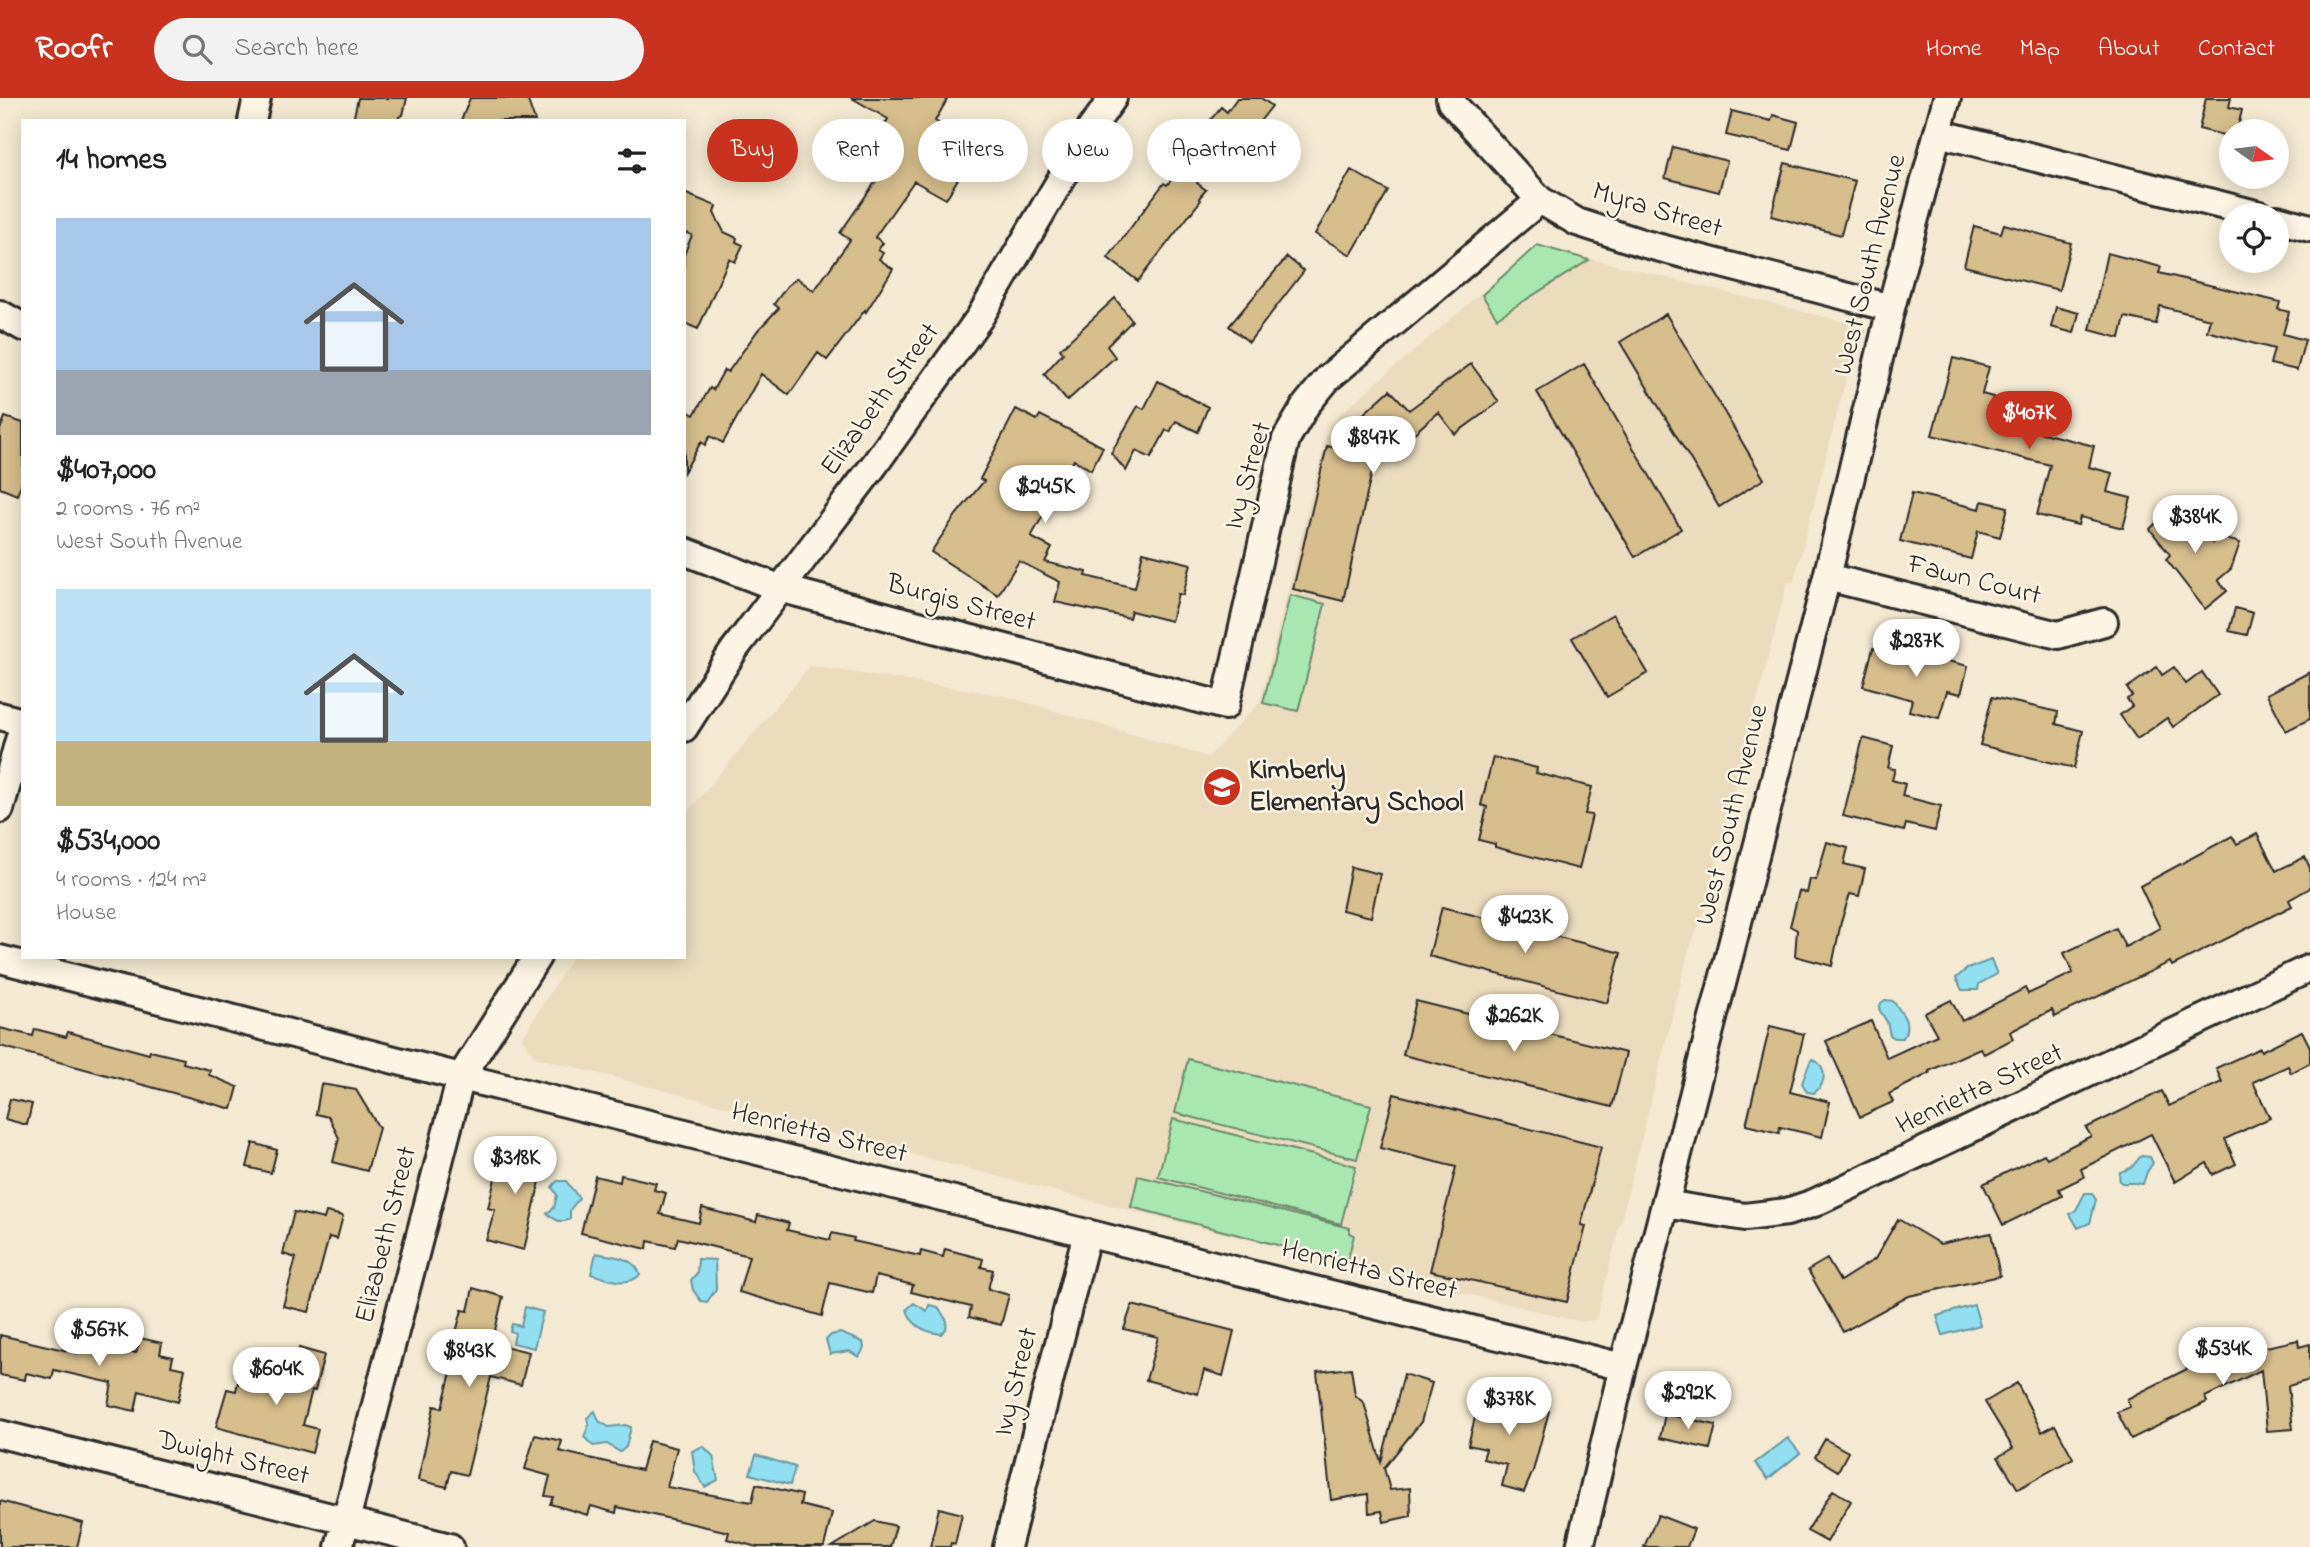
<!DOCTYPE html>
<meta charset="utf-8">
<style>
:root{--surface:#fff;--page:#f2f2f2;--text:#222;--muted:#767676;--accent:#c8321e}
body{margin:0;font-family:"Indie Flower",sans-serif;background:var(--page);color:var(--text);height:100vh;display:flex;flex-direction:column;font-size:26px;white-space:nowrap}
*{box-sizing:border-box;margin:0}
p{font-size:23px;color:var(--muted)}
.icon{flex:none;width:38px;height:38px;fill:none;stroke:currentColor;stroke-width:2;stroke-linecap:round;stroke-linejoin:round}
.map{position:relative;flex:1;overflow:hidden}
.sheet{position:absolute;left:21px;top:21px;width:665px;height:840px;display:flex;flex-direction:column;background:var(--surface);border-radius:0px;box-shadow:0 4px 18px #0003}
.sheet>*{flex:none}
.top-card{position:absolute;left:707px;top:21px;width:665px;height:63px;display:flex;gap:14px}
.needle{width:46px;rotate:104deg}
.fabs{position:absolute;left:2219px;top:21px;display:grid;gap:14px}
.fabs a{display:grid;place-items:center;width:70px;height:70px;border-radius:50%;background:var(--surface);box-shadow:0 4px 18px #0003;font-size:35px}
.price{position:absolute;translate:-50% -60px;padding:0 16px;border-radius:24px;background:#fff;color:#222;font-size:23px;line-height:46px;filter:drop-shadow(0 2px 4px #0008)}
.price::after{content:'';position:absolute;left:50%;top:42px;width:21px;height:16px;margin-left:-10px;background:inherit;clip-path:polygon(0 0,100% 0,50% 100%)}
.price.active{background:var(--accent);color:#fff}
ul{padding:0;list-style:none}
li{display:grid;align-content:center;gap:14px;height:371px;padding:0 35px}
li span{display:grid;place-items:center;height:217px;border-radius:0px;color:#555}
li>.icon{margin-inline-start:auto}
span .icon{width:126px;height:126px;fill:#fffc;stroke-width:1}
li b{font-size:30px}
h2{display:flex;justify-content:space-between;align-items:center;height:84px;padding:0 35px;font-size:30px}
.chip{padding:0 24px;border-radius:32px;background:var(--surface);box-shadow:0 4px 18px #0003;font-size:24px;line-height:63px}
.chip.active{background:var(--accent);color:#fff}
header{display:flex;align-items:center;gap:42px;box-sizing:border-box;height:98px;padding:0 35px;background:var(--accent);color:#fff}
header strong{font-size:33px}
nav{display:flex;gap:38px;margin-inline-start:auto;font-size:24px}
.search{width:490px;height:63px;background:var(--page);display:flex;align-items:center;gap:18px;box-sizing:border-box;padding:0 24px;border-radius:38px;color:var(--muted);font-size:26px}
.map>svg:first-child{display:block}
.built{fill:#ebdcbe}
.green{fill:#a8e8b0;stroke:#6a8a6e;stroke-width:2}
.water{fill:#91dff1;stroke:#6897a2;stroke-width:2}
.building{fill:#d5bd8c;stroke:#2b2b2b;stroke-width:2}
.lines{fill:none;stroke-linecap:round;stroke-linejoin:round}
.street-casing{stroke:#2b2b2b;stroke-width:32}
.street{stroke:#fcf5e5;stroke-width:26}
.labels{text-anchor:middle;dominant-baseline:central;stroke-width:5;stroke-linejoin:round;paint-order:stroke}
.street-label{font-size:28px;fill:#2b2b2b;stroke:#fcf5e5}
.poi-label{font-size:28px;font-weight:bold;fill:#2b2b2b;stroke:#fcf5e5;text-anchor:start}
</style>
<header>
<strong>Roofr</strong>
<div class="search"><svg class="icon" aria-label="search" viewBox="0 0 24 24"><circle cx="10" cy="10" r="6"/><path d="M15 15l6 6"/></svg>Search here</div>
<nav><a>Home</a><a>Map</a><a>About</a><a>Contact</a></nav>
</header>
<div class="map">
<svg width="2310" height="1449" viewBox="0 0 2310 1449">
<rect width="100%" height="100%" fill="#f4ead3"/>
<filter id="ink" filterUnits="userSpaceOnUse"><feTurbulence type="fractalNoise" baseFrequency=".0143" numOctaves="2"/><feDisplacementMap in="SourceGraphic" scale="14" xChannelSelector="R" yChannelSelector="G"/><feConvolveMatrix kernelMatrix="1 2 1 2 8 2 1 2 1" color-interpolation-filters="sRGB"/></filter>
<g filter="url(#ink)">
<path class="built" d="M 1537,147 L 1848,225 L 1856,242 L 1794,483 L 1787,485 L 1704,813 L 1689,852 L 1596,1222 L 1581,1224 L 1120,1110 L 534,959 L 522,940 L 572,859 L 684,859 L 684,718 L 810,568 L 1002,597 L 1208,659 L 1260,604 L 1326,338 L 1340,316 Z"/>
<path class="green" d="M 1537,147 L 1589,162 L 1497,220 L 1482,197 Z
M 1290,497 L 1325,506 L 1298,613 L 1263,605 Z
M 1188,961 L 1371,1007 L 1357,1061 L 1175,1015 Z
M 1173,1021 L 1356,1068 L 1341,1126 L 1158,1079 Z
M 1138,1078 L 1350,1130 L 1349,1135 L 1354,1137 L 1347,1165 L 1131,1109 Z"/>
<path class="water" d="M 1991,862 L 1997,876 L 1979,886 L 1978,892 L 1962,892 L 1956,880 L 1967,871 Z
M 1885,902 L 1893,903 C 1902,915 1912,925 1903,940 L 1895,940 L 1890,937 L 1887,924 L 1879,911 L 1881,905 Z
M 1812,961 C 1828,968 1827,985 1814,995 L 1807,994 L 1802,985 C 1805,978 1808,966 1812,961 Z
M 2141,1058 L 2150,1059 L 2153,1065 L 2147,1074 L 2143,1086 C 2140,1086 2137,1085 2134,1085 C 2125,1084 2117,1090 2120,1074 L 2131,1070 Z
M 557,1083 L 566,1083 L 579,1100 L 570,1112 L 570,1121 C 560,1126 555,1122 547,1115 L 554,1110 L 557,1097 L 552,1089 Z
M 2085,1095 L 2092,1095 L 2096,1102 L 2090,1125 L 2078,1130 L 2070,1116 L 2076,1112 Z
M 596,1155 C 612,1159 635,1158 640,1177 C 626,1190 607,1180 591,1176 Z
M 698,1161 L 715,1162 L 716,1191 L 707,1204 L 701,1203 L 693,1192 L 691,1182 L 697,1175 Z
M 914,1205 L 927,1213 L 929,1207 L 938,1209 L 947,1223 L 946,1231 L 941,1236 C 925,1234 911,1228 907,1211 Z
M 1974,1207 L 1980,1227 L 1943,1237 L 1937,1218 Z
M 525,1209 L 543,1214 L 534,1250 L 513,1245 L 515,1235 L 510,1233 L 512,1226 L 521,1228 Z
M 840,1235 L 863,1244 L 864,1250 L 859,1259 L 849,1253 L 830,1256 L 826,1242 L 831,1237 Z
M 595,1313 L 599,1323 L 609,1329 L 625,1327 L 631,1329 L 626,1349 L 620,1354 L 607,1346 L 593,1348 L 584,1339 L 589,1327 L 587,1320 Z
M 1788,1340 L 1800,1355 L 1768,1381 L 1755,1365 Z
M 703,1348 L 713,1358 L 718,1382 L 705,1389 L 695,1374 L 692,1353 Z
M 756,1357 L 795,1369 L 790,1387 L 750,1376 Z"/>
<path class="building" d="M 358,0 L 407,0 L 403,17 L 399,19 L 398,23 L 353,23 Z
M 470,0 L 527,0 L 535,23 L 461,23 Z
M 852,0 L 948,0 L 935,23 L 942,27 L 926,53 L 962,74 L 946,101 L 914,83 L 875,139 L 883,145 L 878,152 L 883,155 L 879,161 L 893,171 L 866,214 L 865,212 L 827,262 L 818,255 L 789,297 L 761,276 L 723,345 L 710,338 L 705,347 L 701,344 L 684,374 L 684,311 L 694,317 L 710,290 L 713,292 L 724,272 L 728,274 L 758,232 L 779,210 L 774,206 L 787,188 L 797,180 L 814,193 L 850,142 L 840,135 L 887,67 L 868,56 L 888,21 Z
M 1237,0 L 1261,0 L 1272,8 L 1216,79 L 1206,72 L 1197,85 L 1206,92 L 1199,100 L 1201,102 L 1138,183 L 1108,160 L 1164,85 L 1167,87 L 1214,28 L 1209,24 L 1221,9 L 1227,14 Z
M 2206,0 L 2231,0 L 2229,9 L 2242,12 L 2237,33 L 2231,33 L 2231,39 L 2199,31 Z
M 1732,13 L 1771,23 L 1773,17 L 1798,24 L 1791,52 L 1726,37 Z
M 1673,49 L 1727,63 L 1719,94 L 1665,80 Z
M 1785,65 L 1855,83 L 1841,137 L 1771,118 Z
M 1351,72 L 1388,93 L 1351,157 L 1315,136 Z
M 684,95 L 716,108 L 714,115 L 724,134 L 737,140 L 736,144 L 743,147 L 735,164 L 729,161 L 698,231 L 684,225 L 684,157 L 692,137 L 684,134 Z
M 2004,126 L 2071,145 L 2059,192 L 1964,168 L 1974,128 L 2001,135 Z
M 2107,155 L 2161,169 L 2159,175 L 2280,204 L 2278,211 L 2289,214 L 2283,236 L 2305,242 L 2297,272 L 2270,266 L 2274,251 L 2207,233 L 2210,221 L 2160,208 L 2156,226 L 2125,219 L 2120,240 L 2090,232 Z
M 1287,159 L 1304,173 L 1249,244 L 1229,228 Z
M 1115,200 L 1132,223 L 1107,248 L 1115,259 L 1067,303 L 1044,276 L 1063,255 L 1060,251 Z
M 2056,209 L 2079,215 L 2074,235 L 2051,229 Z
M 1666,216 L 1764,381 L 1719,409 L 1620,244 Z
M 1953,260 L 1989,269 L 1982,296 L 1993,299 L 1988,316 L 2040,330 L 2039,334 L 2094,348 L 2089,369 L 2112,375 L 2107,394 L 2131,400 L 2123,430 L 2080,419 L 2078,427 L 2037,417 L 2050,367 L 1932,337 Z
M 1471,266 L 1499,304 L 1455,336 L 1438,314 L 1372,373 L 1343,503 L 1293,491 L 1327,348 L 1380,361 L 1350,328 L 1390,292 L 1409,312 Z
M 1584,266 L 1681,431 L 1635,459 L 1537,294 Z
M 1158,283 L 1208,309 L 1198,334 L 1176,323 L 1170,334 L 1166,332 L 1151,360 L 1136,353 L 1126,373 L 1111,355 L 1138,308 L 1144,311 Z
M 1016,311 L 1037,322 L 1040,317 L 1103,349 L 1091,372 L 1074,362 L 1031,439 L 1052,450 L 1045,464 L 1087,474 L 1086,478 L 1135,490 L 1143,454 L 1191,466 L 1183,497 L 1178,496 L 1171,523 L 1131,513 L 1129,520 L 1055,504 L 1060,484 L 1019,463 L 998,497 L 931,454 L 956,417 L 984,383 L 980,381 Z
M 5,319 L 23,325 L 23,381 L 17,397 L 0,390 L 0,332 Z
M 1912,395 L 1980,411 L 1982,403 L 2008,409 L 2000,439 L 1978,433 L 1971,461 L 1900,443 Z
M 2180,406 L 2212,445 L 2219,439 L 2240,445 L 2231,471 L 2218,482 L 2227,493 L 2205,511 L 2166,461 L 2170,457 L 2150,431 L 2167,414 Z
M 2235,510 L 2253,515 L 2247,537 L 2229,533 Z
M 1613,516 L 1648,575 L 1607,599 L 1572,540 Z
M 1873,550 L 1905,559 L 1907,553 L 1968,568 L 1961,596 L 1947,593 L 1939,620 L 1909,613 L 1912,602 L 1863,588 Z
M 2157,569 L 2162,577 L 2174,569 L 2186,586 L 2202,574 L 2218,597 L 2173,629 L 2167,620 L 2137,641 L 2120,617 L 2132,608 L 2127,601 L 2132,598 L 2127,590 Z
M 2310,574 L 2310,621 L 2286,633 L 2267,596 Z
M 1992,599 L 2058,614 L 2056,626 L 2083,633 L 2074,670 L 1980,647 Z
M 1863,640 L 1893,648 L 1888,670 L 1895,671 L 1892,682 L 1905,686 L 1902,698 L 1941,708 L 1935,733 L 1906,726 L 1904,733 L 1843,718 Z
M 1493,659 L 1537,670 L 1536,675 L 1592,689 L 1585,716 L 1592,717 L 1579,771 L 1495,749 L 1495,746 L 1479,742 L 1487,709 L 1481,707 Z
M 2257,736 L 2276,773 L 2305,759 L 2310,770 L 2310,790 L 2289,802 L 2292,808 L 2172,868 L 2170,864 L 2055,919 L 2052,912 L 2010,934 L 2013,941 L 1984,956 L 1980,950 L 1929,973 L 1930,975 L 1889,996 L 1893,1004 L 1860,1019 L 1826,943 L 1871,923 L 1887,960 L 1937,937 L 1925,915 L 1951,902 L 1962,923 L 2025,890 L 2028,896 L 2073,875 L 2064,855 L 2116,830 L 2125,849 L 2160,830 L 2140,788 L 2232,738 L 2237,746 Z
M 1827,744 L 1848,750 L 1844,766 L 1865,771 L 1859,798 L 1850,796 L 1841,824 L 1832,868 L 1795,858 L 1797,832 L 1790,828 L 1799,793 L 1807,795 L 1810,781 L 1816,782 Z
M 1351,769 L 1380,776 L 1371,819 L 1342,812 Z
M 1442,809 L 1621,855 L 1607,905 L 1429,858 Z
M 1416,903 L 1626,955 L 1612,1009 L 1403,957 Z
M 1770,928 L 1804,936 L 1790,994 L 1830,1004 L 1822,1039 L 1780,1029 L 1779,1035 L 1746,1027 Z
M 0,930 L 33,938 L 35,931 L 66,939 L 68,934 L 149,956 L 150,953 L 184,961 L 183,965 L 210,972 L 209,977 L 238,989 L 232,1011 L 0,948 Z
M 2302,933 L 2310,949 L 2310,965 L 2291,975 L 2288,968 L 2253,984 L 2270,1020 L 2225,1041 L 2236,1066 L 2213,1077 L 2207,1065 L 2175,1084 L 2151,1036 L 2081,1071 L 2084,1079 L 2059,1091 L 2062,1098 L 2003,1127 L 1983,1086 L 2044,1056 L 2047,1060 L 2091,1038 L 2086,1030 L 2162,993 L 2169,1008 L 2222,984 L 2216,970 L 2260,950 L 2261,953 Z
M 321,986 L 356,992 L 379,1030 L 367,1073 L 333,1064 L 339,1040 L 329,1019 L 316,1016 Z
M 1394,996 L 1601,1049 L 1581,1127 L 1586,1128 L 1567,1204 L 1430,1173 L 1456,1069 L 1380,1050 Z
M 10,1001 L 32,1006 L 27,1027 L 5,1021 Z
M 253,1045 L 277,1052 L 271,1075 L 247,1069 Z
M 503,1047 L 546,1057 L 524,1152 L 486,1142 L 495,1112 L 488,1110 Z
M 621,1077 L 656,1085 L 654,1092 L 666,1095 L 660,1116 L 699,1125 L 702,1110 L 756,1124 L 758,1117 L 789,1125 L 787,1132 L 830,1142 L 832,1135 L 854,1140 L 853,1143 L 920,1158 L 921,1153 L 943,1159 L 945,1151 L 983,1161 L 981,1169 L 993,1172 L 988,1191 L 1009,1197 L 1001,1227 L 969,1219 L 971,1209 L 911,1194 L 913,1187 L 876,1178 L 872,1195 L 830,1185 L 822,1218 L 739,1194 L 749,1158 L 678,1140 L 675,1149 L 648,1143 L 647,1151 L 581,1135 L 595,1078 L 620,1084 Z
M 294,1114 L 324,1121 L 326,1114 L 343,1118 L 337,1141 L 329,1139 L 309,1214 L 283,1208 L 296,1160 L 283,1156 Z
M 1898,1121 L 1940,1146 L 1991,1135 L 2000,1178 L 1909,1198 L 1843,1234 L 1808,1172 L 1827,1161 L 1840,1183 L 1875,1161 Z
M 473,1190 L 503,1199 L 492,1245 L 529,1254 L 521,1287 L 491,1279 L 467,1377 L 451,1373 L 447,1389 L 418,1382 L 434,1308 L 442,1310 L 452,1270 L 447,1268 L 462,1212 L 468,1213 Z
M 1132,1207 L 1234,1233 L 1223,1278 L 1204,1272 L 1198,1296 L 1146,1282 L 1158,1239 L 1124,1231 Z
M 0,1237 L 77,1255 L 80,1242 L 136,1255 L 140,1240 L 162,1245 L 160,1256 L 173,1259 L 171,1268 L 185,1271 L 178,1304 L 139,1293 L 135,1313 L 108,1307 L 112,1285 L 54,1272 L 52,1281 L 26,1275 L 25,1282 L 0,1277 Z
M 2298,1242 L 2299,1249 L 2310,1246 L 2310,1282 L 2288,1288 L 2293,1331 L 2267,1333 L 2261,1272 L 2205,1299 L 2207,1304 L 2131,1341 L 2117,1314 L 2130,1309 L 2127,1301 L 2223,1253 L 2225,1258 Z
M 299,1250 L 324,1257 L 315,1293 L 312,1292 L 303,1327 L 318,1331 L 312,1355 L 216,1329 L 227,1291 L 236,1293 L 238,1284 L 276,1294 L 279,1280 L 290,1282 Z
M 1351,1270 L 1355,1297 L 1364,1305 L 1381,1364 L 1404,1276 L 1432,1285 L 1421,1324 L 1384,1370 L 1390,1392 L 1410,1390 L 1411,1418 L 1384,1424 L 1382,1413 L 1369,1415 L 1368,1396 L 1331,1402 L 1317,1274 Z
M 2017,1285 L 2042,1334 L 2055,1327 L 2073,1360 L 2018,1391 L 1998,1359 L 2013,1350 L 1985,1304 Z
M 1481,1296 L 1549,1313 L 1533,1373 L 1524,1394 L 1502,1388 L 1507,1367 L 1483,1361 L 1486,1351 L 1468,1347 Z
M 1665,1316 L 1716,1327 L 1710,1351 L 1660,1340 Z
M 535,1337 L 562,1343 L 559,1353 L 641,1372 L 649,1343 L 677,1350 L 667,1389 L 752,1404 L 756,1386 L 802,1397 L 800,1407 L 832,1415 L 824,1449 L 757,1449 L 727,1441 L 729,1434 L 617,1409 L 616,1415 L 591,1408 L 588,1417 L 550,1406 L 553,1399 L 545,1398 L 550,1378 L 525,1371 Z
M 1825,1341 L 1848,1354 L 1838,1373 L 1815,1359 Z
M 1833,1392 L 1851,1403 L 1827,1444 L 1807,1433 Z
M 0,1403 L 83,1425 L 77,1449 L 0,1449 Z
M 939,1410 L 962,1416 L 955,1446 L 951,1445 L 950,1449 L 930,1449 Z
M 1658,1417 L 1694,1431 L 1687,1449 L 1644,1449 Z
M 875,1423 L 896,1428 L 890,1449 L 832,1449 Z"/>
<g class="lines">
<defs>
<path id="street" d="M 1450,0 L 1451,4 L 1540,102 L 1577,124 L 1645,146 L 1891,210
M 252,23 L 257,0
M 1938,35 L 2260,117
M 2277,121 L 2310,130
M 0,216 L 23,229
M 684,453 L 779,490 L 1225,608 L 1286,341 L 1306,307 L 1328,280 L 1540,102
M 1827,479 L 2058,537 L 2104,524
M 0,618 L 23,624
M 684,630 L 734,552 L 875,366 L 980,219 L 1090,32 L 1113,0
M 0,711 L 23,628
M 0,861 L 461,979 L 1623,1269
M 1665,1106 L 1745,1119 L 1787,1114 L 1814,1105 L 2310,870
M 0,1336 L 450,1449
M 339,1449 L 461,979 L 537,859
M 1007,1449 L 1087,1135
M 1580,1449 L 1623,1269 L 1827,479 L 1891,210 L 1947,0"/>
</defs>
<use href="#street" class="street-casing"/>
<use href="#street" class="street"/>
</g>
</g>
<defs>
<symbol id="school-disc" viewBox="-11 -11 22 22"><circle r="9.5" fill="#c8321e" stroke="#fcf5e5"/><path d="M0-5L7-2L0 1L-7-2ZM-4 1L0 2.5L4 1V4Q0 6-4 4Z" fill="#fff"/></symbol>
</defs>
<g fill-rule="evenodd">
<use href="#school-disc" x="1200" y="667" width="44" height="44"/>
</g>
<g class="labels">
<g class="street-label">
<text transform="translate(1657 113) rotate(17)">Myra Street</text>
<text transform="translate(1871 167) rotate(-76)">West South Avenue</text>
<text transform="translate(881 302) rotate(-54)">Elizabeth Street</text>
<text transform="translate(1249 378) rotate(-74)">Ivy Street</text>
<text transform="translate(1974 483) rotate(14)">Fawn Court</text>
<text transform="translate(961 506) rotate(15)">Burgis Street</text>
<text transform="translate(1733 717) rotate(-76)">West South Avenue</text>
<text transform="translate(1980 992) rotate(-25)">Henrietta Street</text>
<text transform="translate(819 1036) rotate(14)">Henrietta Street</text>
<text transform="translate(387 1137) rotate(-76)">Elizabeth Street</text>
<text transform="translate(1369 1173) rotate(14)">Henrietta Street</text>
<text transform="translate(1017 1284) rotate(-76)">Ivy Street</text>
<text transform="translate(233 1361) rotate(14)">Dwight Street</text>
</g>
<g class="poi-label">
<text x="1249" y="673">Kimberly<tspan x="1249" dy="32">Elementary School</tspan></text>
</g>
</g>
</svg>
<div class="fabs">
<a><svg class="needle" viewBox="-14 -14 28 28"><path d="M0-13l5 13h-10z" fill="#e53935"/><path d="M0 13l5-13h-10z" fill="#767676"/></svg></a>
<a><svg class="icon" aria-label="locate" viewBox="0 0 24 24"><circle cx="12" cy="12" r="6"/><path d="M12 2v4M12 18v4M2 12h4M18 12h4"/></svg></a>
</div>
<b class="price active" style="left:2029px;top:353px">$407K</b>
<b class="price" style="left:1373px;top:378px">$847K</b>
<b class="price" style="left:1045px;top:427px">$245K</b>
<b class="price" style="left:2195px;top:457px">$384K</b>
<b class="price" style="left:1916px;top:581px">$287K</b>
<b class="price" style="left:1525px;top:857px">$423K</b>
<b class="price" style="left:1514px;top:956px">$262K</b>
<b class="price" style="left:515px;top:1098px">$318K</b>
<b class="price" style="left:99px;top:1270px">$567K</b>
<b class="price" style="left:2223px;top:1289px">$534K</b>
<b class="price" style="left:469px;top:1291px">$843K</b>
<b class="price" style="left:276px;top:1309px">$604K</b>
<b class="price" style="left:1688px;top:1333px">$292K</b>
<b class="price" style="left:1509px;top:1339px">$378K</b>
<div class="top-card">
<a class="chip active">Buy</a>
<a class="chip">Rent</a>
<a class="chip">Filters</a>
<a class="chip">New</a>
<a class="chip">Apartment</a>
</div>
<section class="sheet">
<h2>14 homes<svg class="icon" aria-label="filters" viewBox="0 0 24 24"><path d="M4 7h16M4 17h16"/><circle cx="9" cy="7" r="2"/><circle cx="15" cy="17" r="2"/></svg></h2>
<ul>
<li><span style="background:linear-gradient(#a9c7e8 70%,#9aa5b1 0)"><svg class="icon" aria-label="home" viewBox="0 0 24 24"><path d="M3 11l9-7 9 7M6 9v11h12V9"/></svg></span><div><b>$407,000</b><p>2 rooms · 76 m²</p><p>West South Avenue</p></div></li>
<li><span style="background:linear-gradient(#bfe0f5 70%,#c2b280 0)"><svg class="icon" aria-label="home" viewBox="0 0 24 24"><path d="M3 11l9-7 9 7M6 9v11h12V9"/></svg></span><div><b>$534,000</b><p>4 rooms · 124 m²</p><p>House</p></div></li>
</ul>
</section>
</div>
